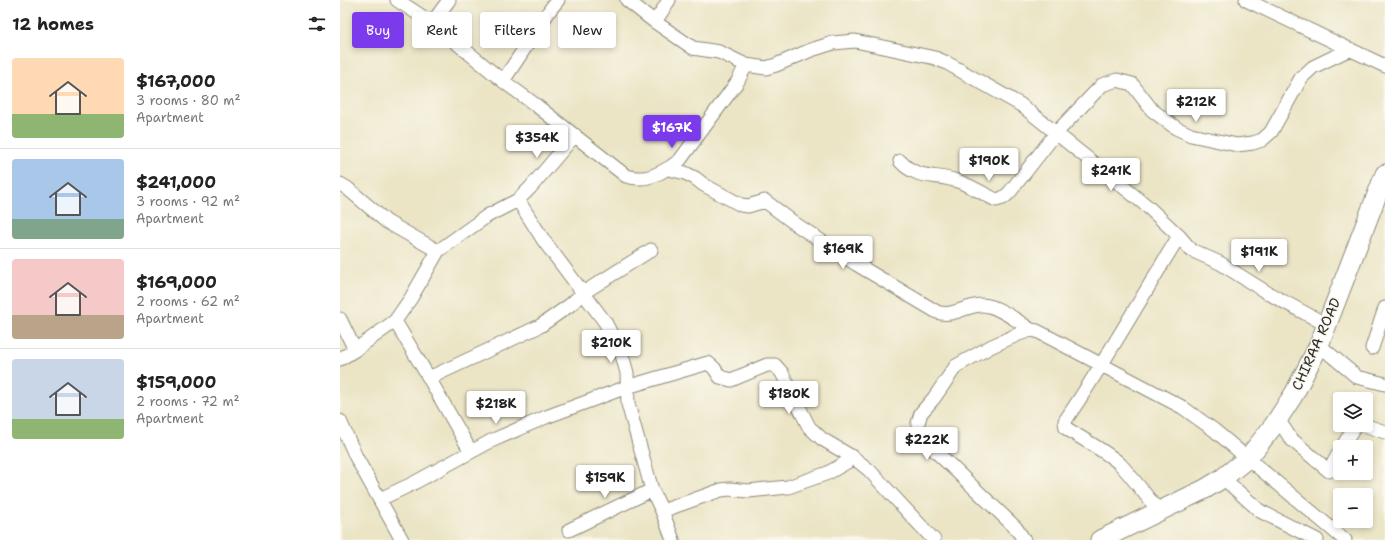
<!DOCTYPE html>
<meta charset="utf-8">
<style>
:root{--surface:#fff;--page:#f2f2f2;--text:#222;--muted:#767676;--line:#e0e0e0;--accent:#7c3aed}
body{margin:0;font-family:"Shantell Sans",sans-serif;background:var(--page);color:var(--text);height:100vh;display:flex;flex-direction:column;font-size:15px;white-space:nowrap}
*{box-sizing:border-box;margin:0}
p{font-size:13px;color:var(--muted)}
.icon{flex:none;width:22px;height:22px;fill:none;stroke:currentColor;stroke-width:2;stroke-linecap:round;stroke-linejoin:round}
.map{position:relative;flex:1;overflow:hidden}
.drawer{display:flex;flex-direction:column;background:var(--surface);width:340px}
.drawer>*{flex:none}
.banner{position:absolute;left:12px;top:12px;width:380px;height:36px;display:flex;gap:8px}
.tools{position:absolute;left:993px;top:392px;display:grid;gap:8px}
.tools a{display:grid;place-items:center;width:40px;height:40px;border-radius:4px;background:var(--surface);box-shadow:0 2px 6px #0003;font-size:20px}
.price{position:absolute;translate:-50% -34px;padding:0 9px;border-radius:4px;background:#fff;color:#222;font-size:13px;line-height:26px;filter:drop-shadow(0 1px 2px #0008)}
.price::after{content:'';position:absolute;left:50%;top:24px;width:12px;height:9px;margin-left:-6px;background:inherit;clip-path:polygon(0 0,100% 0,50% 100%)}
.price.active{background:var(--accent);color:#fff}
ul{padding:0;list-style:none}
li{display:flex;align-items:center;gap:12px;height:100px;padding:0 12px}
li+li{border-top:1px solid var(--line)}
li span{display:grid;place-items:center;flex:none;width:112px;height:80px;border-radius:4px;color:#555}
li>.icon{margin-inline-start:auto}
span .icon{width:48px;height:48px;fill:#fffc;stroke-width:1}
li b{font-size:17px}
h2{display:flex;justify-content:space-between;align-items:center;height:48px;padding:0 12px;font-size:17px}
.tag{padding:0 14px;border-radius:4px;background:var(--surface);box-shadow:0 2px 6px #0003;font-size:14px;line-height:36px}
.tag.active{background:var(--accent);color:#fff}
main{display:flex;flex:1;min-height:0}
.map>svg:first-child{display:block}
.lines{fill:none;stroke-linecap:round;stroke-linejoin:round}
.minor-casing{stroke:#8b8878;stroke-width:15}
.highway-casing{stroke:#8b8878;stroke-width:21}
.minor{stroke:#fff;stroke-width:13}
.highway{stroke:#fff;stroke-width:19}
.labels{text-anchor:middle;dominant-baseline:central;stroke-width:3;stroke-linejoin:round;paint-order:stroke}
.street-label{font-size:14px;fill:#2b2b2b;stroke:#fbf7ec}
</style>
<main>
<section class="drawer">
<h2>12 homes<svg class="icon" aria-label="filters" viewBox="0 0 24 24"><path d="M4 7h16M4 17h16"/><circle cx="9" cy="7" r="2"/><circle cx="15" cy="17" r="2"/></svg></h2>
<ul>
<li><span style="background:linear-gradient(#ffd9b3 70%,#8fb573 0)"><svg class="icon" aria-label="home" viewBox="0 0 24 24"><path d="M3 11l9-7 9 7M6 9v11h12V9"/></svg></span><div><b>$167,000</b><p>3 rooms · 80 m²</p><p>Apartment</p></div></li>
<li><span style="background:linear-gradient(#a9c7e8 75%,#7fa58c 0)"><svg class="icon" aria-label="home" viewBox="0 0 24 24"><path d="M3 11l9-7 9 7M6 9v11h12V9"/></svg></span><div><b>$241,000</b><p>3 rooms · 92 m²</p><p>Apartment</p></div></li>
<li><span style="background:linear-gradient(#f6c9c9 70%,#b9a48a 0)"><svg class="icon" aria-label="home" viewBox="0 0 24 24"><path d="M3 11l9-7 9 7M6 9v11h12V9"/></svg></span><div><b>$169,000</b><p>2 rooms · 62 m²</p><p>Apartment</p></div></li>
<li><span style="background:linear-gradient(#c9d6e8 75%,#8fb573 0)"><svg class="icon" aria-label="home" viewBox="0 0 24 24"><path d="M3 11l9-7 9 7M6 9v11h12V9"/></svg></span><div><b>$159,000</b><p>2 rooms · 72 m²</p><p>Apartment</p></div></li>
</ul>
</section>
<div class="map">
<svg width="1045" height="540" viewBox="0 0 1045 540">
<rect width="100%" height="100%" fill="#fbf7ec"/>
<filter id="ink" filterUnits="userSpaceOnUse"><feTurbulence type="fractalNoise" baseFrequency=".025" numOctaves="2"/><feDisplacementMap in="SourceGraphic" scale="8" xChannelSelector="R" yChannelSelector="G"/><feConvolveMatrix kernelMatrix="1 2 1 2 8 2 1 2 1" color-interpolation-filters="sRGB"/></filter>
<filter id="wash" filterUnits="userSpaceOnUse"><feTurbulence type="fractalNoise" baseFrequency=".012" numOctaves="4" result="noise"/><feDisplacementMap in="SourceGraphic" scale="16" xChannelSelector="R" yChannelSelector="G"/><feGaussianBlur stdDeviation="0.9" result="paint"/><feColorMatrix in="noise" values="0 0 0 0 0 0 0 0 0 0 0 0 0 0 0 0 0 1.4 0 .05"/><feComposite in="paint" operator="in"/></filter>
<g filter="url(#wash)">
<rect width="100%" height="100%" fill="#ebe5c6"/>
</g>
<g filter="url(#ink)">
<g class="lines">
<defs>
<path id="minor" d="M 57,0 L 92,23 L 163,81 L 212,7 L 218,0
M 287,0 L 315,22 L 353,48 L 379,52 L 406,65 L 426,68 L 436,65 L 471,50 L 493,43 L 515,41 L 595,58 L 607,63 L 681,105 L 807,206 L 839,236 L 851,250 L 880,263 L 926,292 L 987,325
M 906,0 L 1045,66
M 315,22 L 329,0
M 92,23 L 109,0
M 163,81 L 197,106 L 286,176 C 290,177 295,178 299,178 C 312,179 330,168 340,160 L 398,81 L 406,65
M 560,161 C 576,179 593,174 614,180 C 626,183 644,194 656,200 L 663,198 L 669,193 L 716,133 L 762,85 L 777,80 L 792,84 L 812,110 L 836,128 L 851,135 L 897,145 L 913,143 L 922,140 L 931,132 L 961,78 L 973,67 L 1010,49
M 329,169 L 345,173 L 355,178 L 364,185 L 401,205 L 408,206 L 425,201 L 457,225 L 516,264 L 597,312 C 612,318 626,305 642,305 C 657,305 679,322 691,330
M 0,184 L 7,188 L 47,222 L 98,251
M 178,200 L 204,241 L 265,322 L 282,355 L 287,373 L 288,404 L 312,490 L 322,511 L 333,540
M 0,319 L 15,350
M 55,321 L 89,378 L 131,452
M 979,345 L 1017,377 L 1045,384
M 1032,348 L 1045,308
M 0,359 L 15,350 L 55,321 L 71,298 L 98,251 L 147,216 L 178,200 L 190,188 L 235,135
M 89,378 L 200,326 L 230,305 L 243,293 L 311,250
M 938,419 L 951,439 L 989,471 L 1000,451
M 0,421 L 16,457 L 62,540
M 1024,425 L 1045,432
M 1002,447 L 1014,428 L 1019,425
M 883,478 L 920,511 L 977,540
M 40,499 L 72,484 L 151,441 L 206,417 L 287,387 L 368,363 L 374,368 L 380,377 L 391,380 L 427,365 L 435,365 L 442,373 L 469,427 L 482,439 L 514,458 L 529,470 L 594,540
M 322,511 L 381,490 L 390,489 L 408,491 L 448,487 L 488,473 L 514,458
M 819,511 C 806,496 794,479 780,464 C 766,451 743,440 726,428 L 725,421 C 766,361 801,298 839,236
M 229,530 L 312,490
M 684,540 L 676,528 L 587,443 L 578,430 L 578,423 L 581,413 L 594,398 L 616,366 L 652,346 L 679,334 L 691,330 L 697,331 L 842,407 L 874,430 L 1005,540"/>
<path id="highway" d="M 760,540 L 865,489 L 883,478 L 908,458 L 934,425 L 954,394 L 979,345 L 1045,174"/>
</defs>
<use href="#minor" class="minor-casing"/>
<use href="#highway" class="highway-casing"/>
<use href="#minor" class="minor"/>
<use href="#highway" class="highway"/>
</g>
</g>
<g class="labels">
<g class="street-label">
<text transform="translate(976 344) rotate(-66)">CHIRAA ROAD</text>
</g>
</g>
</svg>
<div class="tools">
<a><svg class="icon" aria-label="layers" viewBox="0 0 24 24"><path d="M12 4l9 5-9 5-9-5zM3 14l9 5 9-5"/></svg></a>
<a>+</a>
<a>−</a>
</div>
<b class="price" style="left:856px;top:123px">$212K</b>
<b class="price active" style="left:332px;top:149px">$167K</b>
<b class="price" style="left:197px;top:159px">$354K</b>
<b class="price" style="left:649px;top:182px">$190K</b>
<b class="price" style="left:771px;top:192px">$241K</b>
<b class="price" style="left:503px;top:270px">$169K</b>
<b class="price" style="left:919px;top:273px">$191K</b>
<b class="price" style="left:271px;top:364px">$210K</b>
<b class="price" style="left:449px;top:415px">$180K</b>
<b class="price" style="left:156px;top:425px">$218K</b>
<b class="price" style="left:587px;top:461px">$222K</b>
<b class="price" style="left:265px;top:499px">$159K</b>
<div class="banner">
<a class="tag active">Buy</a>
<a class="tag">Rent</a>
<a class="tag">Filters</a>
<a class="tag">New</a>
</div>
</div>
</main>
